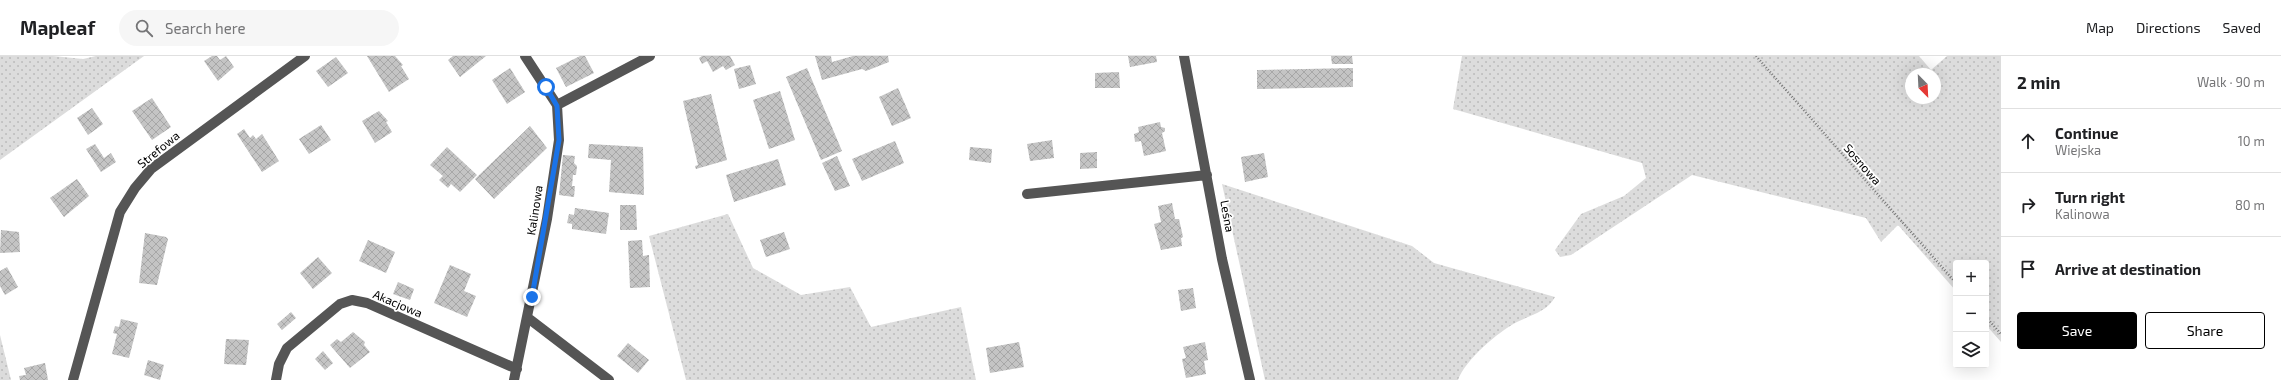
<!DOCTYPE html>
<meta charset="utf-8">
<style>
body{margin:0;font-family:"Exo 2",sans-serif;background:#f6f6f6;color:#202124}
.controls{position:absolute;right:12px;bottom:12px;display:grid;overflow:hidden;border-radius:4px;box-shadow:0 4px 16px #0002}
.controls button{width:36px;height:36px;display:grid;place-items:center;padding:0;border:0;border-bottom:1px solid #e0e0e0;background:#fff;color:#202124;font:20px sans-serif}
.compass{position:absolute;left:1905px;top:12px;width:36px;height:36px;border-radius:50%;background:#fff;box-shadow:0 4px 16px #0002;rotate:156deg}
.stop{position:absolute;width:12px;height:12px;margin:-9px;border:3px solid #1a73e8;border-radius:50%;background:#fff}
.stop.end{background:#1a73e8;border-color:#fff;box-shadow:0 1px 4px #0008}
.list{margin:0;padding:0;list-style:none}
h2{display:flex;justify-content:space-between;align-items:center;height:52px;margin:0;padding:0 16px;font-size:17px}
h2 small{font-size:13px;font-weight:400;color:#757577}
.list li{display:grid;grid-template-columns:26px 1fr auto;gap:12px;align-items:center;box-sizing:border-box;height:64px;padding:0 16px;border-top:1px solid #e0e0e0}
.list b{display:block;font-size:15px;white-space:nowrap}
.list p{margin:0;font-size:13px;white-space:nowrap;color:#757577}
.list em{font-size:13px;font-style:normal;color:#757577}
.actions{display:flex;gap:8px;padding:12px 16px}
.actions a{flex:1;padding:9px 0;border:1px solid #000;border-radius:4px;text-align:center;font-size:14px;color:#000}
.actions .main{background:#000;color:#fff}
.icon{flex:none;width:22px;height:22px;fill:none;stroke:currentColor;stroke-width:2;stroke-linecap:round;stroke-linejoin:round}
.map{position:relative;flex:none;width:2001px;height:324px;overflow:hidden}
header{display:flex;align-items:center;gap:24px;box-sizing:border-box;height:56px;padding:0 20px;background:#fff;border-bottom:1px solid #e0e0e0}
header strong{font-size:19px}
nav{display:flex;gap:22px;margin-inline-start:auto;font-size:14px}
.search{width:280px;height:36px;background:#f6f6f6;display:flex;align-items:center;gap:10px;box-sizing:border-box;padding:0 14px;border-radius:22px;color:#757577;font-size:15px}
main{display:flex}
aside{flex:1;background:#fff}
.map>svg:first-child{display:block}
.grass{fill:url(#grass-dots);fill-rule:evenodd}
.building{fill:url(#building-cross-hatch)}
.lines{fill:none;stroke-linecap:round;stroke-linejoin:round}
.path{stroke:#777;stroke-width:2.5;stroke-dasharray:1 2;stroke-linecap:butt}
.minor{stroke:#555;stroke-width:10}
.route{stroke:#1a73e8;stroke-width:5}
.labels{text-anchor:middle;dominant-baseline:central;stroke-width:3.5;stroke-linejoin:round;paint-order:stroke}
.street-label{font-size:12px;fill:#000;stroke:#fff}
</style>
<header>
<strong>Mapleaf</strong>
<div class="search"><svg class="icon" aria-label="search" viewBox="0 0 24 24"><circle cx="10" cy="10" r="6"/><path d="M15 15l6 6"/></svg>Search here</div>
<nav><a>Map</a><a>Directions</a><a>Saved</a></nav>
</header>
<main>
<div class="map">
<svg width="2001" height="324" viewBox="0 0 2001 324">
<defs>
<pattern id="grass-dots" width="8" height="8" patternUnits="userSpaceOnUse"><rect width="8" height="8" fill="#dcdcdc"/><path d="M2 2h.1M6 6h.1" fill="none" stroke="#bbb" stroke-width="1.8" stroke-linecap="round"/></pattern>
<pattern id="building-cross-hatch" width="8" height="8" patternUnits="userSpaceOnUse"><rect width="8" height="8" fill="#c4c4c4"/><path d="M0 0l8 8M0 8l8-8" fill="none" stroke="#a7a7a7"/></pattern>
</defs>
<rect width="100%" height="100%" fill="#fff"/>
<!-- grass -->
<path class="grass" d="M0,0H53L83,3L96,0H144L0,104Z
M1462,0H1919L1931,14L1947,0H2001V286L1986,269V207H1956V235L1898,169L1881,186L1866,162L1692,119L1571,199L1560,201L1555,194L1581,158L1624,140L1646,122L1642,107L1453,53ZM1911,18H1935V42H1911Z
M1222,128L1412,190L1434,207L1555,241C1548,255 1531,259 1517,266C1498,276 1465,304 1458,324H1265Z
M728,158L753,212L801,239L850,231L871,271L961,251L976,324H686L649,180Z
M0,279L11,324H0Z"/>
<!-- building -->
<path class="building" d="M212,0H217L220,4L226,0L234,11L218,25L204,5Z
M367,0H395L403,9L401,10L409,23L389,36Z
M453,0H486L460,21L448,4Z
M580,0H585L594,17L566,31L556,12Z
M702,0H730L735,9L726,14L723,10L713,16L707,5L702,8L699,2Z
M815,0H831L832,6L853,0H888L889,6L866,15L862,13L822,24Z
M1128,0H1156L1157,6L1130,11Z
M1331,0H1352L1353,8H1332Z
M336,1L348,17L328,31L316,15Z
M750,9L756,28L739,33L734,13Z
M510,12L525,36L507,48L492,24Z
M807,12L842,95L821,104L786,21Z
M1353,12V31L1257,33V14Z
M1119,16L1120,32H1095V17Z
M898,32L911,62L892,70L879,41Z
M780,35L795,84L769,93L753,44Z
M711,38L727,104L696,113L695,110L698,109L683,45Z
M152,42L171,71L152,84L132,55Z
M92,52L103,68L88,79L77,62Z
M379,55L388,65L386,66L392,76L375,87L362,65Z
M1160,66L1161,71L1165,72V75L1162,77L1166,95L1144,100L1141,85L1135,86L1134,78L1139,76L1138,71Z
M321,69L331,84L309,98L299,83Z
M530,70L547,92L494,143L475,123Z
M244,73L250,82L253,79L256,83L262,78L279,105L262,116L237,78Z
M1052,84L1054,102L1030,105L1027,88Z
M895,85L904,107L862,125L852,103Z
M95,88L104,102L111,97L116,106L101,116L86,93Z
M589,88L643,91L644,139L609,136L611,104L588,102Z
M447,91L477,119L460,136L451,128L448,132L439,124L443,120L430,109Z
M970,91L992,93L991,107L969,104Z
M1097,96V112L1080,113V97Z
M1264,97L1268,121L1245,126L1241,101Z
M563,99L575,100L574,107L577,110L576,119H573L572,130H575L574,141L559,139Z
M837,100L850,130L835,135L822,107Z
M778,103L786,129L734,146L726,119Z
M77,123L89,140L64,161L50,142Z
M1172,147L1175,163H1179L1183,181L1181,182L1182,190L1161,194L1154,168L1161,166L1158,150Z
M620,149H636L637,174H620Z
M575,152L609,157L606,178L572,173V168L567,167L569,158L574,159Z
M1,174L19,176L20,196L0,197Z
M784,176L790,193L766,201L760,184Z
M145,177L166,181L168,183L157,229L139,227Z
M368,184L395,196L386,217L359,205Z
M642,184L643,200L649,199L650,231L630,232L628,185Z
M318,201L332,217L313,233L300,217Z
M450,209L471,218L464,235L476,240L467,261L434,247Z
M7,211L18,231L5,239L0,230V215Z
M398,226L414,233L410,244L393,238Z
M1193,232L1196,252L1181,255L1178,234Z
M291,256L296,262L282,274L277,268Z
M121,263L138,267L129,302L112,298L117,278L113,277L115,270L119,271Z
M353,276L365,286L364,289L370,296L350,312L330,289L337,283L341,286Z
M226,283L249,284L246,309L224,308Z
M1019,286L1024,311L990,317L986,292Z
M1205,286L1208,304L1204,305L1206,318L1186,322L1182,303L1186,302L1183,291Z
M628,287L649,304L638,317L617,300Z
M323,295L333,307L325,314L315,303Z
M148,304L164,309L160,324L144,319Z
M45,307L48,324H20L19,320L26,319L24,312Z"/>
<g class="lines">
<!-- path -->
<path class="path" d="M1756,0L1956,227
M1986,261L2001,278"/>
<!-- minor -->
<path class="minor" d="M1184,0L1222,203L1250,324
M557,49L650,0
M1027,138L1207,119
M528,262L609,324
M73,324L120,156L135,132L151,113L305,0
M276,324L279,308L287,292L340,248L352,244L367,247L517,313
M514,324L547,163L559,84L557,49L525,0"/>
</g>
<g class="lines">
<!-- route -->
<path class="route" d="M532,241L559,84L557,50L546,31"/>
</g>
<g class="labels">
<!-- street labels -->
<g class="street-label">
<text transform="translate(158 93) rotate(-39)">Strefowa</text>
<text transform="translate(1863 108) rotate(49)">Sosnowa</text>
<text transform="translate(534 154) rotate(-81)">Kalinowa</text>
<text transform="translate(1228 160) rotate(80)">Leśna</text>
<text transform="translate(398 247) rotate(23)">Akacjowa</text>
</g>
</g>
</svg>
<div class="controls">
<button>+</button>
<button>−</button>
<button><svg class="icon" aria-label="layers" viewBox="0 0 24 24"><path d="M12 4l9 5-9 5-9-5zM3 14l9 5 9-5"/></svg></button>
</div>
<svg class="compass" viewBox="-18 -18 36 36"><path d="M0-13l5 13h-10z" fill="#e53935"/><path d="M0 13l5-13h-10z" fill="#757577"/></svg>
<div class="stop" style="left:546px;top:31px"></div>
<div class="stop end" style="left:532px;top:241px"></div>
</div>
<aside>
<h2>2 min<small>Walk · 90 m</small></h2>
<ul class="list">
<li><svg class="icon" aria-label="ahead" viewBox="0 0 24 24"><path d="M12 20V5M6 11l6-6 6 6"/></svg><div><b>Continue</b><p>Wiejska</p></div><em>10 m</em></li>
<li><svg class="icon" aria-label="right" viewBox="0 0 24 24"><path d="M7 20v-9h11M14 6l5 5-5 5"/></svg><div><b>Turn right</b><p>Kalinowa</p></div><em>80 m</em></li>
<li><svg class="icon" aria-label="arrive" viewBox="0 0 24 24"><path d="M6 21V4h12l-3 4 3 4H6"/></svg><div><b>Arrive at destination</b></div></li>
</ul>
<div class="actions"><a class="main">Save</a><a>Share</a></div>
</aside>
</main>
